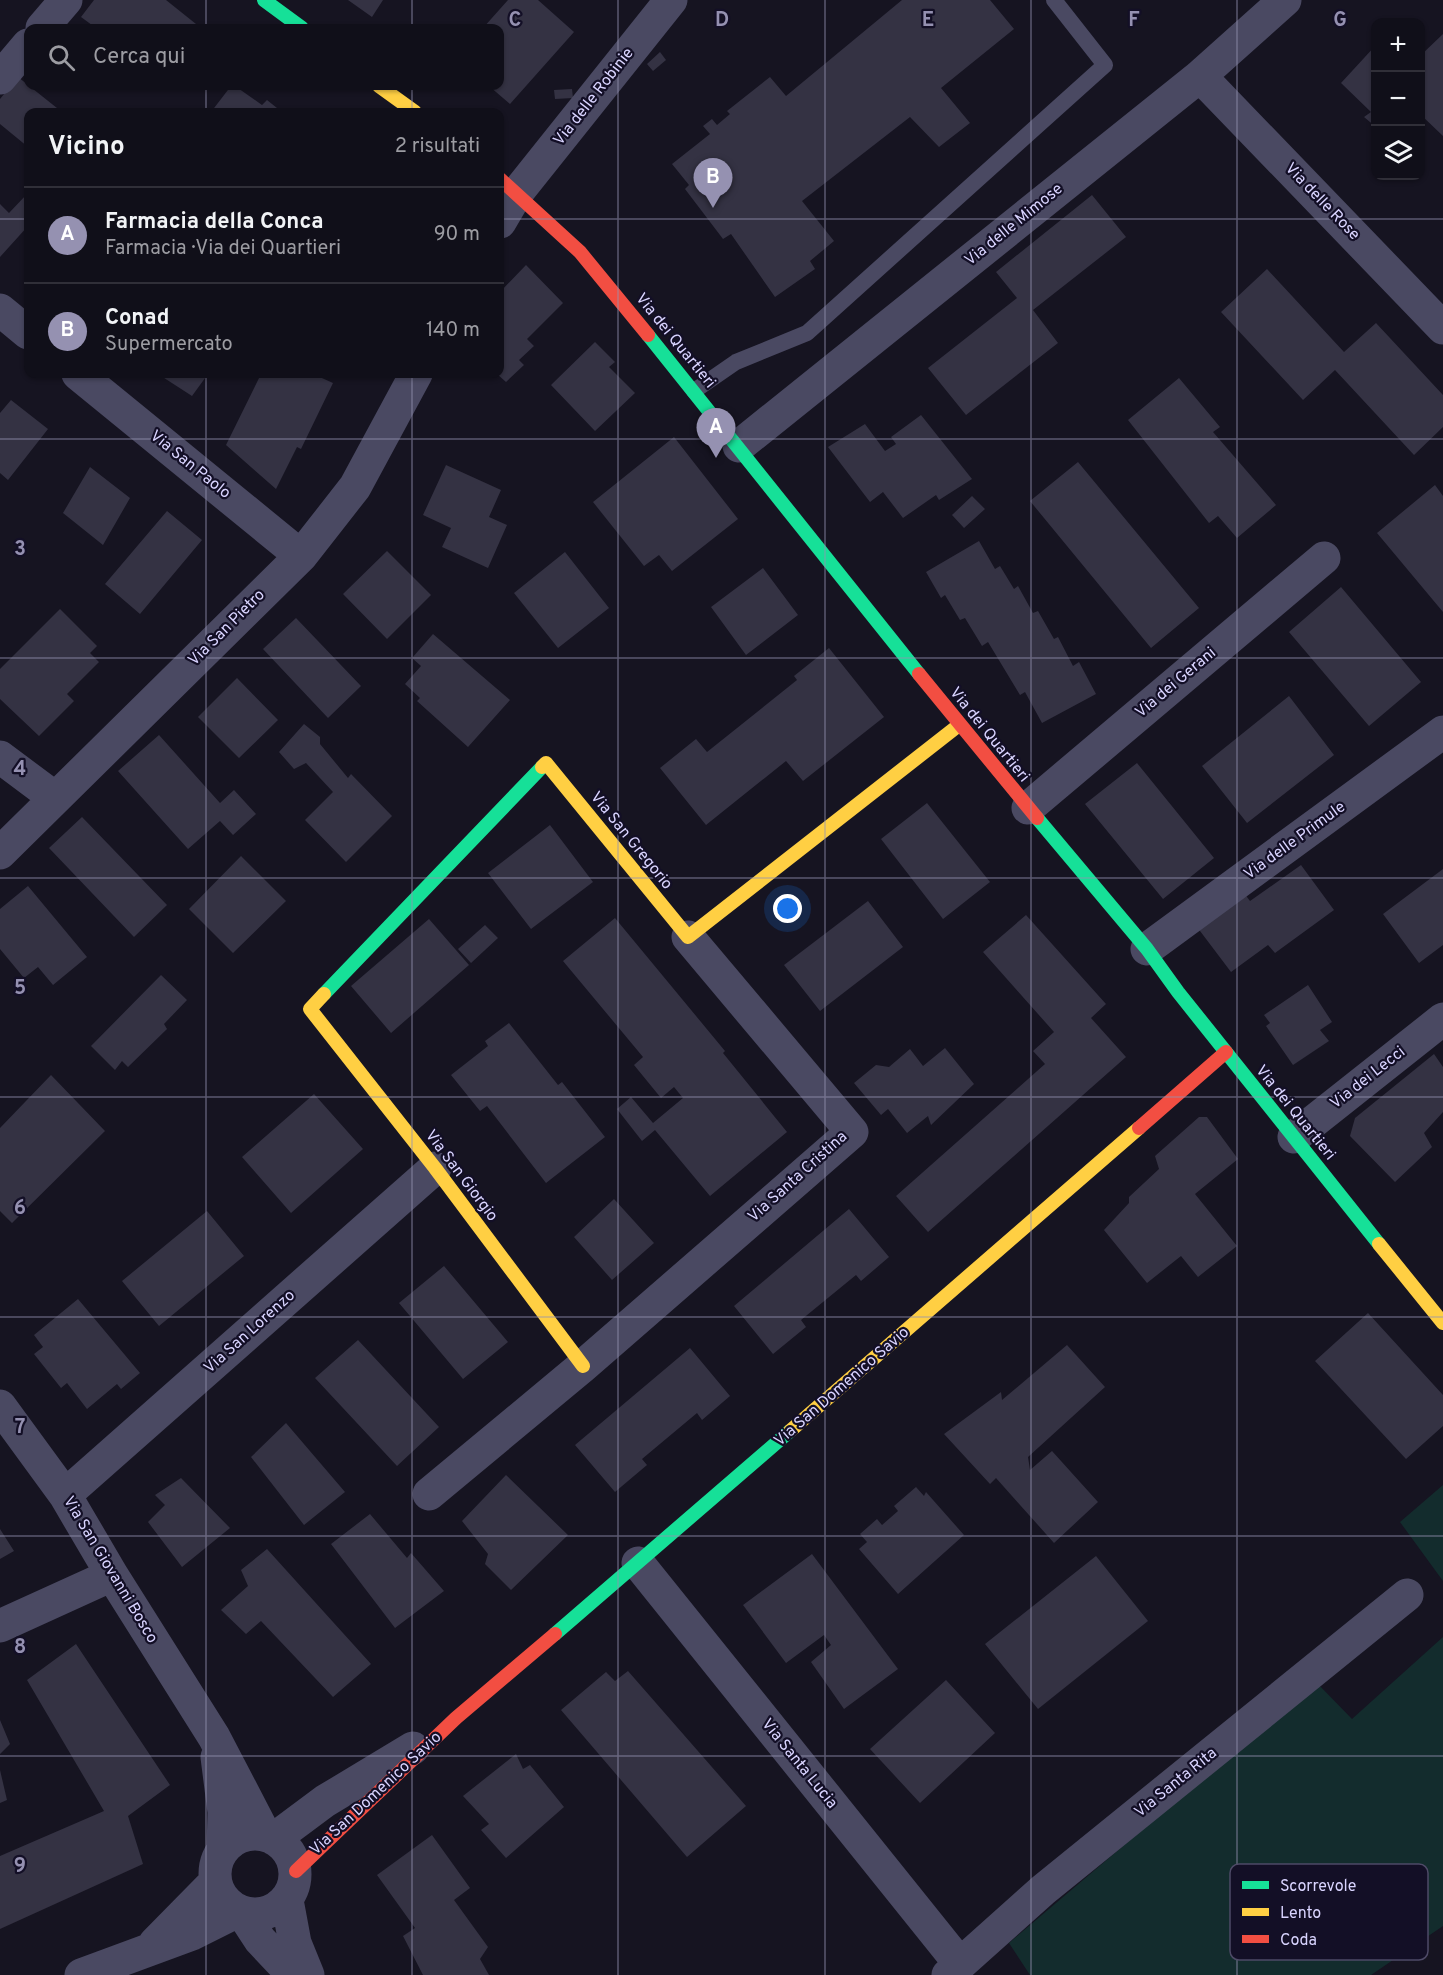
<!DOCTYPE html>
<html lang="it">
<meta charset="utf-8">
<style>
body{margin:0;font-family:Overpass,sans-serif;background:#1e1d26;color:#f1f3f6}
.controls{position:absolute;right:18px;top:18px;display:grid;overflow:hidden;border-radius:12px;box-shadow:0 2px 4px #0004}
.controls button{width:54px;height:54px;display:grid;place-items:center;padding:0;border:0;border-bottom:2px solid #302f38;background:#100f19;color:#f1f3f6;font:30px sans-serif}
.you{position:absolute;left:788px;top:909px;width:21px;height:21px;margin:-15px;border:4px solid #fff;border-radius:50%;background:#1a73e8;box-shadow:0 0 0 9px #1a73e833}
.badge{display:grid;place-items:center;width:39px;height:39px;border-radius:50%;background:#9591b1;color:#fff;font-size:20px;font-weight:700}
.pin{position:absolute;translate:-50% -50px;filter:drop-shadow(0 2px 3px #0008)}
.pin::after{content:'';position:absolute;top:32px;width:21px;height:18px;background:inherit;clip-path:polygon(0 0,100% 0,50% 100%)}
.list{margin:0;padding:0;list-style:none}
h2{display:flex;justify-content:space-between;align-items:center;height:78px;margin:0;padding:0 24px;font-size:26px}
h2 small{font-size:20px;font-weight:400;color:#9c9ca2}
.list li{display:grid;grid-template-columns:39px 1fr auto;gap:18px;align-items:center;box-sizing:border-box;height:96px;padding:0 24px;border-top:2px solid #302f38}
.list b{display:block;font-size:22px;white-space:nowrap}
.list p{margin:0;font-size:20px;white-space:nowrap;color:#9c9ca2}
.list em{font-size:20px;font-style:normal;color:#9c9ca2}
.icon{flex:none;width:33px;height:33px;fill:none;stroke:currentColor;stroke-width:2;stroke-linecap:round;stroke-linejoin:round}
.map{position:relative;flex:none;width:1443px;height:1975px;overflow:hidden}
.search{position:absolute;background:#100f19;box-shadow:0 2px 4px #0004;left:24px;top:24px;width:480px;height:66px;display:flex;align-items:center;gap:15px;box-sizing:border-box;padding:0 21px;border-radius:12px;color:#9c9ca2;font-size:22px}
.panel{position:absolute;background:#100f19;box-shadow:0 2px 4px #0004;left:24px;top:108px;width:480px;height:270px;border-radius:12px}
.map>svg:first-child{display:block}
.park{fill:#132c2d}
.building{fill:#343243}
.lines{fill:none;stroke-linecap:round;stroke-linejoin:round}
.lane{stroke:#4a4962;stroke-width:16}
.street{stroke:#4a4962;stroke-width:33}
.fast{stroke:#16e098;stroke-width:14}
.slow{stroke:#ffcf43;stroke-width:14}
.jam{stroke:#f24e42;stroke-width:14}
.grid{fill:none;stroke:#9591b1;stroke-width:1.5;stroke-opacity:0.55}
.labels{text-anchor:middle;dominant-baseline:central;stroke-width:4.5;stroke-linejoin:round;paint-order:stroke}
.street-label{font-size:16px;fill:#d9d4ff;stroke:#130f26}
.key{fill:#130f26;stroke:#4e4a67;stroke-width:1.5}
.key-label{font-size:16px;fill:#d9d4ff}
.grid-label{font-size:20px;text-anchor:middle;font-weight:bold;fill:#9591b1;stroke:#130f26;stroke-width:4.5;stroke-linejoin:round;paint-order:stroke}
</style>
<div class="map">
<svg width="1443" height="1975" viewBox="0 0 1443 1975">
<rect width="100%" height="100%" fill="#161421"/>
<!-- park -->
<path class="park" d="M1443,1485V1581L1400,1522Z
M1443,1637V1926L1371,1975H1030L1009,1943L1316,1682L1352,1719Z"/>
<!-- building -->
<path class="building" d="M94,0H166L201,28H96L81,17Z
M348,0H383L372,17Z
M508,0H538L574,32L510,104L489,86H500V28H483Z
M902,0H990L1014,29L941,88L970,123L939,147L910,117L802,201L834,241L810,261L815,269L775,297L731,234L723,239L685,189L689,185L672,164L710,134L703,126L712,119L717,125L730,114L727,111L770,77L786,96Z
M1443,34V136L1420,114V56Z
M1376,45V127L1364,117L1371,112L1341,83Z
M660,52L666,60L653,71L647,64Z
M18,77L62,112H28V147L0,124V99Z
M231,86H235L262,105L267,100L282,112H211Z
M572,89L573,98L555,99L554,90Z
M27,194L28,226L0,257V204L9,213Z
M1092,195L1126,237L1033,310L1058,343L966,415L928,368L1017,298L996,272Z
M526,265L563,303L527,339L534,346L519,360L524,365L506,382L497,374H500V292Z
M1267,269L1344,352L1376,323L1443,395V427L1414,455L1335,370L1303,400L1221,312Z
M595,342L615,362L609,367L635,393L595,431L551,385Z
M158,374H208L192,396Z
M261,374H313L333,383L301,449L297,447L276,489L226,445Z
M1179,378L1220,427L1213,432L1276,505L1237,538L1218,516L1209,523L1128,420Z
M11,400L48,429L8,480L0,473V413Z
M921,415L972,479L939,500L936,495L903,518L883,492L870,502L828,447L865,424L885,451L896,444L891,437Z
M674,437L738,519L672,571L659,555L644,566L593,502Z
M1078,462L1199,608L1151,648L1030,501Z
M446,465L501,490L489,517L507,525L488,568L442,547L451,528L423,515Z
M90,467L130,498L103,545L63,513Z
M1435,485L1443,496V612L1377,533Z
M972,496L985,509L964,528L952,515Z
M167,511L202,540L140,614L105,584Z
M979,541L995,569L1000,566L1014,589L1018,586L1033,613L1038,611L1054,639L1058,637L1073,666L1079,662L1096,694L1042,723L1025,692L1020,695L988,642L982,646L965,618L960,620L945,595L941,598L926,572Z
M387,551L431,595L387,639L343,594Z
M565,552L609,608L558,648L514,593Z
M763,568L798,615L746,655L711,607Z
M1341,587L1421,682L1369,726L1289,632Z
M60,609L97,646L90,653L99,662L67,694L74,701L39,736L0,699V669Z
M296,618L361,686L328,718L263,649Z
M433,634L510,700L468,747L417,701L420,698L405,684L421,666L412,658Z
M829,648L884,717L803,781L786,761L706,825L660,768L696,739L707,752L797,680L794,676Z
M237,678L278,720L239,758L198,717Z
M1289,696L1334,755L1247,823L1202,766Z
M304,724L320,737V744L348,778L351,774L392,816L346,862L305,820L333,792L306,763L294,769L279,752Z
M159,735L220,803L234,790L256,814L233,835L220,821L188,849L118,771Z
M1137,763L1214,858L1163,899L1085,804Z
M927,803L990,882L943,919L881,839Z
M82,817L167,905L134,937L49,848Z
M550,825L593,882L531,929L488,873Z
M241,856L286,901L233,953L189,909Z
M1301,865L1334,910L1275,953L1268,945L1231,972L1197,927L1238,885L1250,901Z
M1443,869V945L1419,963L1383,914Z
M28,886L87,957L53,985L38,967L24,978L0,949V909Z
M868,901L903,947L820,1011L784,965Z
M1026,915L1106,1004L1091,1018L1126,1057L928,1232L896,1196L1045,1064L1033,1051L1054,1032L983,952Z
M615,918L725,1051L723,1053L787,1132L710,1196L655,1130L642,1141L617,1109L631,1097L653,1123L683,1098L674,1087L661,1098L634,1065L643,1057L563,961Z
M429,919L469,965L391,1033L351,986Z
M485,925L498,938L471,963L458,949Z
M161,975L187,1000L164,1024L167,1029L128,1067L122,1061L115,1070L91,1046Z
M1308,985L1332,1022L1320,1030L1329,1041L1293,1065L1266,1026L1270,1023L1264,1015Z
M509,1023L558,1085L562,1082L605,1137L546,1183L487,1106L480,1111L451,1075L488,1046L485,1041Z
M945,1048L974,1084L931,1125L928,1116L907,1133L888,1109L881,1115L854,1083L876,1065L889,1067L910,1049L923,1066Z
M1434,1054L1443,1067V1112L1424,1133L1432,1147L1395,1182L1350,1136L1355,1118Z
M51,1075L105,1131L12,1223L0,1211V1128Z
M314,1094L363,1149L291,1213L242,1157Z
M1199,1117H1207L1238,1159L1195,1194L1237,1246L1198,1277L1181,1256L1147,1283L1104,1230L1129,1203V1197L1159,1169L1155,1156Z
M614,1199L654,1243L612,1280L574,1237Z
M849,1209L889,1257L861,1281L856,1275L801,1320L806,1327L773,1354L734,1306Z
M207,1211L244,1256L159,1326L122,1281Z
M444,1266L508,1342L463,1379L399,1303Z
M78,1299L140,1373L121,1389L117,1384L87,1409L67,1383L61,1388L34,1354L43,1347L34,1335Z
M1368,1313L1443,1395V1426L1406,1459L1315,1361Z
M358,1340L439,1427L397,1466L315,1378Z
M1067,1345L1105,1387L1028,1457L1030,1470L1052,1451L1098,1502L1054,1543L996,1478L990,1484L944,1434L1001,1392L1002,1400Z
M690,1348L730,1396L702,1420L697,1413L642,1459L647,1465L615,1492L575,1445Z
M286,1423L345,1492L304,1525L251,1457Z
M506,1475L568,1535L511,1590L485,1564L488,1554L462,1521Z
M181,1478L230,1528L182,1567L148,1522L165,1505L155,1495Z
M916,1487L924,1496L926,1492L964,1535L898,1594L859,1549L867,1542L860,1534L877,1519L882,1525L898,1511L894,1506Z
M370,1514L407,1558L411,1553L444,1591L395,1628L331,1544Z
M0,1529L14,1551L0,1559Z
M267,1549L371,1664L333,1697L261,1621L246,1634L221,1610L248,1586L241,1570Z
M812,1554L898,1669L844,1709L811,1662L831,1645L824,1635L786,1663L743,1605Z
M1096,1556L1148,1621L1038,1709L985,1644Z
M76,1644L170,1785L128,1816L143,1864L0,1929V1856L104,1811L27,1680Z
M628,1671L746,1806L687,1857L561,1710L606,1672L615,1681Z
M946,1680L995,1733L920,1803L870,1749Z
M0,1720L10,1744L0,1754Z
M516,1754L523,1769L530,1765L564,1807L506,1858L481,1830L489,1824L463,1796Z
M0,1770L7,1800L0,1803Z
M432,1835L470,1888L454,1900L488,1947L480,1959L489,1975H423L403,1936L415,1928L377,1875Z"/>
<g class="lines">
<!-- lane -->
<path class="lane" d="M694,391L736,362L807,333L1105,65L1054,0"/>
<!-- street -->
<path class="street" d="M42,28L66,0
M1200,76L1443,328
M0,78L28,45
M500,222L517,193L671,0
M0,310L28,333
M78,374L301,556
M739,446L1200,76L1285,0
M0,757L55,798
M1028,808L1324,558
M0,853L301,556L355,487L416,374
M1147,949L1443,732
M1294,1137L1443,1019
M0,1406L65,1495L112,1575L214,1737L265,1835
M429,1494L583,1366L852,1132L688,937
M65,1495L435,1168
M638,1563L960,1964
M0,1626L112,1575
M217,1757L224,1812L223,1850
M215 1874a40 40 0 1 1 80 0a40 40 0 1 1-80 0Z
M274,1839L325,1801L413,1748
M287,1900L295,1943L308,1975
M243,1914L260,1940L293,1975
M155,1943L215,1882
M81,1975L192,1934L238,1911
M948,1975L1043,1890L1407,1595"/>
<!-- fast -->
<path class="fast" d="M264,0L302,28
M648,335L919,674
M1037,818L1147,949L1178,992L1379,1244
M324,994L542,767
M555,1634L790,1431"/>
<!-- slow -->
<path class="slow" d="M379,86L415,112
M542,767L546,763L688,937L959,725
M324,994L310,1009L435,1168L583,1366
M1379,1244L1443,1323
M790,1431L1139,1128"/>
<!-- jam -->
<path class="jam" d="M500,179L580,252L648,335
M919,674L1037,818
M1139,1128L1226,1052
M296,1871L456,1718L555,1634"/>
</g>
<!-- grid -->
<path class="grid" d="M206,0V28M412,0V28M618,0V1975M825,0V1975M1031,0V1975M1237,0V1975M206,86V112M412,86V112M0,219H28M500,219H1443M206,374V1975M412,374V1975M0,439H1443M0,658H1443M0,878H1443M0,1097H1443M0,1317H1443M0,1536H1443M0,1756H1443"/>
<g class="labels">
<!-- street labels -->
<g class="street-label">
<text transform="translate(594 97) rotate(-52)">Via delle Robinie</text>
<text transform="translate(1322 202) rotate(46)">Via delle Rose</text>
<text transform="translate(1014 225) rotate(-39)">Via delle Mimose</text>
<text transform="translate(675 341) rotate(51)">Via dei Quartieri</text>
<text transform="translate(190 465) rotate(39)">Via San Paolo</text>
<text transform="translate(227 628) rotate(-45)">Via San Pietro</text>
<text transform="translate(1176 683) rotate(-40)">Via dei Gerani</text>
<text transform="translate(989 735) rotate(51)">Via dei Quartieri</text>
<text transform="translate(631 841) rotate(51)">Via San Gregorio</text>
<text transform="translate(1295 841) rotate(-36)">Via delle Primule</text>
<text transform="translate(1368 1078) rotate(-38)">Via dei Lecci</text>
<text transform="translate(1295 1113) rotate(51)">Via dei Quartieri</text>
<text transform="translate(461 1176) rotate(53)">Via San Giorgio</text>
<text transform="translate(798 1177) rotate(-42)">Via Santa Cristina</text>
<text transform="translate(250 1332) rotate(-42)">Via San Lorenzo</text>
<text transform="translate(842 1387) rotate(-41)">Via San Domenico Savio</text>
<text transform="translate(110 1570) rotate(59)">Via San Giovanni Bosco</text>
<text transform="translate(799 1764) rotate(51)">Via Santa Lucia</text>
<text transform="translate(1176 1783) rotate(-39)">Via Santa Rita</text>
<text transform="translate(376 1794) rotate(-43)">Via San Domenico Savio</text>
</g>
</g>
<!-- legend -->
<rect x="1230" y="1864" width="198" height="96" rx="9" class="key"/>
<rect x="1242" y="1881" width="27" height="8" fill="#16e098"/>
<rect x="1242" y="1908" width="27" height="8" fill="#ffcf43"/>
<rect x="1242" y="1935" width="27" height="8" fill="#f24e42"/>
<g class="key-label">
<text x="1280" y="1891">Scorrevole</text>
<text x="1280" y="1918">Lento</text>
<text x="1280" y="1945">Coda</text>
</g>
<g class="grid-label">
<text x="515" y="26">C</text>
<text x="722" y="26">D</text>
<text x="928" y="26">E</text>
<text x="1134" y="26">F</text>
<text x="1340" y="26">G</text>
<text x="20" y="555">3</text>
<text x="20" y="775">4</text>
<text x="20" y="994">5</text>
<text x="20" y="1214">6</text>
<text x="20" y="1433">7</text>
<text x="20" y="1653">8</text>
<text x="20" y="1872">9</text>
</g>
</svg>
<div class="controls">
<button>+</button>
<button>−</button>
<button><svg class="icon" aria-label="layers" viewBox="0 0 24 24"><path d="M12 4l9 5-9 5-9-5zM3 14l9 5 9-5"/></svg></button>
</div>
<div class="you"></div>
<div class="pin badge" style="left:716px;top:458px">A</div>
<div class="pin badge" style="left:713px;top:208px">B</div>
<div class="search"><svg class="icon" aria-label="search" viewBox="0 0 24 24"><circle cx="10" cy="10" r="6"/><path d="M15 15l6 6"/></svg>Cerca qui</div>
<section class="panel">
<h2>Vicino<small>2 risultati</small></h2>
<ul class="list">
<li><span class="badge">A</span><div><b>Farmacia della Conca</b><p>Farmacia · Via dei Quartieri</p></div><em>90 m</em></li>
<li><span class="badge">B</span><div><b>Conad</b><p>Supermercato</p></div><em>140 m</em></li>
</ul>
</section>
</div>
